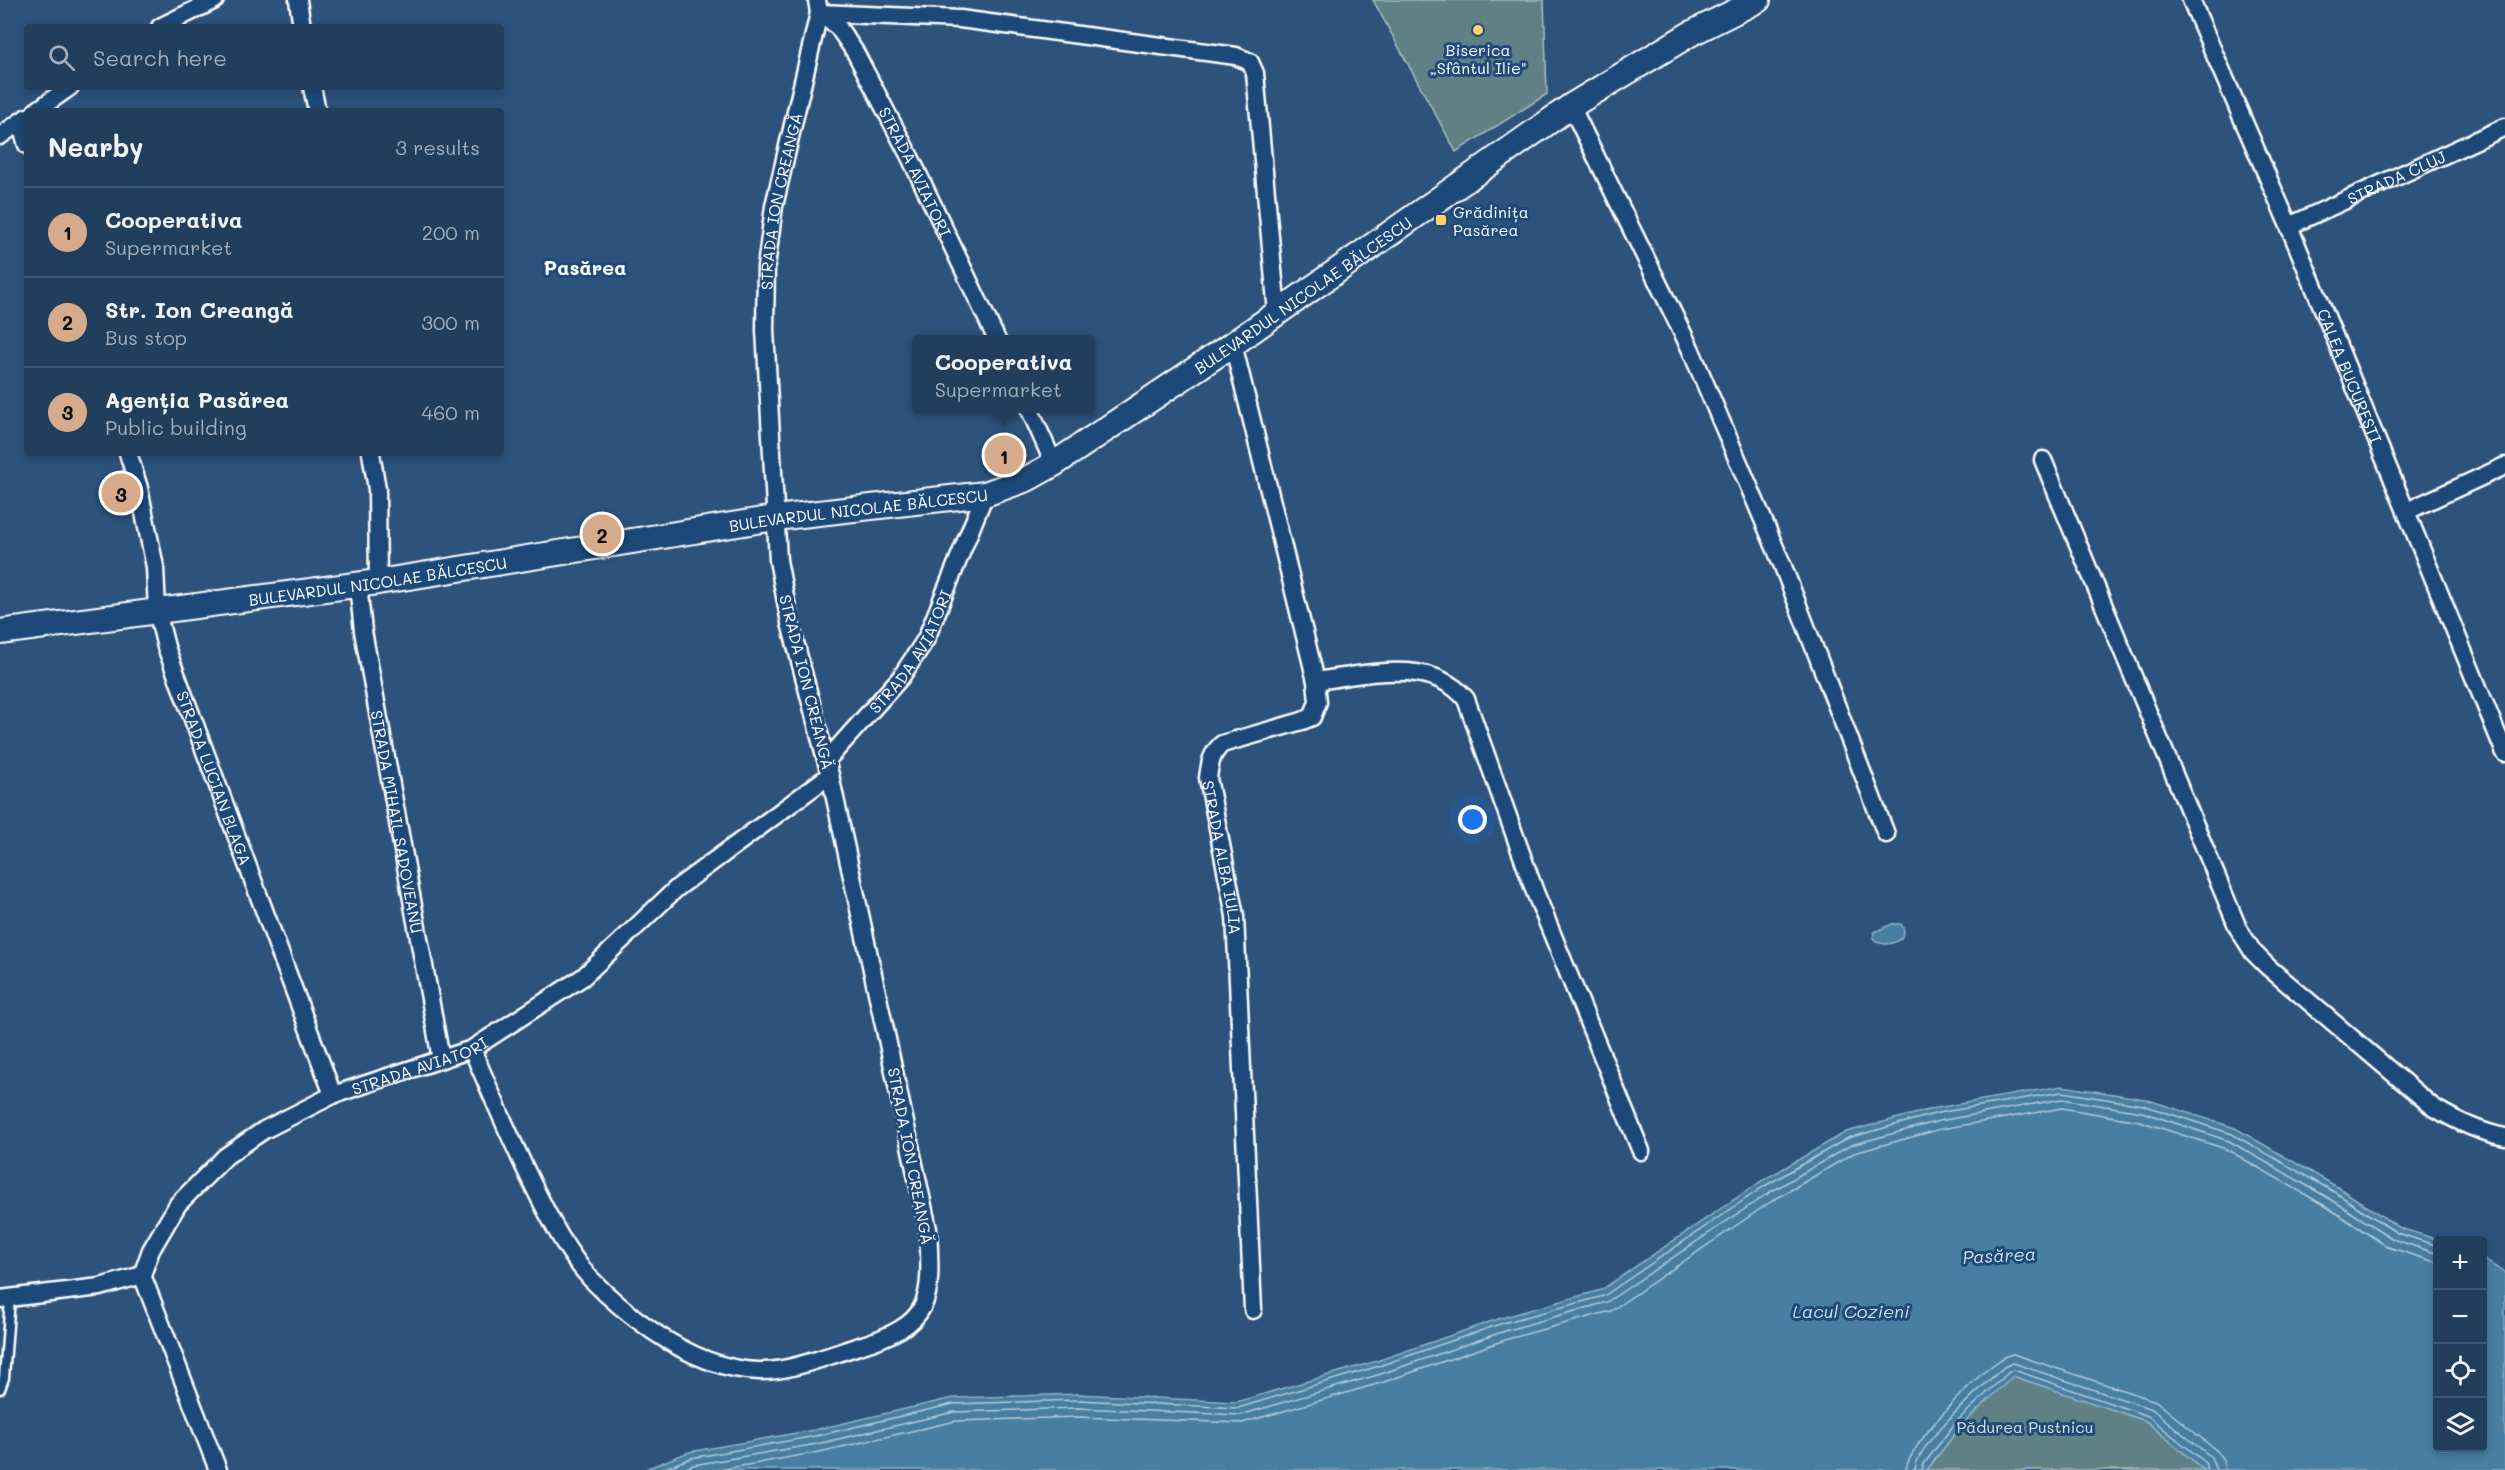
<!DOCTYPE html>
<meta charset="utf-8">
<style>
body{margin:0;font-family:Mali,sans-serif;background:#2e4966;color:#f1f3f6}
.controls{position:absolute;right:18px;bottom:18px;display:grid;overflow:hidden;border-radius:6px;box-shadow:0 3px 9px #0003}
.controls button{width:54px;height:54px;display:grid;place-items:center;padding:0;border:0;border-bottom:2px solid #3f5772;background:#223e5d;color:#f1f3f6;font:30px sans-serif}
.you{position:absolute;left:1473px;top:820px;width:21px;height:21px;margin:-15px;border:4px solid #fff;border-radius:50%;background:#1a73e8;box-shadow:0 0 0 9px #1a73e833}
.badge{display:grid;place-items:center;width:39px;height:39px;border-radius:50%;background:#d6ab8b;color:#111;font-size:20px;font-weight:700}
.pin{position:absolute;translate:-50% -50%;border:3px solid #fff;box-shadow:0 2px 6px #0006}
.popup{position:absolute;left:912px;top:335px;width:183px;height:78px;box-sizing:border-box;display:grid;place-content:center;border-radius:6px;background:#223e5d;filter:drop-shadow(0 2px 4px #0005);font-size:20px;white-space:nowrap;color:#a2aebc}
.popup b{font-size:22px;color:#f1f3f6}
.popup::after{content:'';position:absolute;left:50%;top:100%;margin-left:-12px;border:12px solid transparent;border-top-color:#223e5d}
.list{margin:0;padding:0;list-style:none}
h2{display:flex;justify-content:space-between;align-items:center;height:78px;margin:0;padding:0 24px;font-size:26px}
h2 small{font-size:20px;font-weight:400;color:#a2aebc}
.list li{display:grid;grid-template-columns:39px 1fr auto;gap:18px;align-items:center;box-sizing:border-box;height:90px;padding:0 24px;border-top:2px solid #3f5772}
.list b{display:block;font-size:22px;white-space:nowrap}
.list p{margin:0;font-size:20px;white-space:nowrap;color:#a2aebc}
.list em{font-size:20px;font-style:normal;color:#a2aebc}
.icon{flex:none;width:33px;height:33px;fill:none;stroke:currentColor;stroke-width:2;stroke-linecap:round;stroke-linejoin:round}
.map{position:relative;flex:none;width:2505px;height:1470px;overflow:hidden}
.search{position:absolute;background:#223e5d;box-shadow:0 3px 9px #0003;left:24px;top:24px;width:480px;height:66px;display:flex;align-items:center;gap:15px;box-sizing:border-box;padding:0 21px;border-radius:6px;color:#a2aebc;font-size:22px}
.panel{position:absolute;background:#223e5d;box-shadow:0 3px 9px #0003;left:24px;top:108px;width:480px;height:348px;border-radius:6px}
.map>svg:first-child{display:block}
.green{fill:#5e8186;stroke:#aec0c2;stroke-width:1.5}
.water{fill:#467ea2;stroke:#90b2c7;stroke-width:1.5}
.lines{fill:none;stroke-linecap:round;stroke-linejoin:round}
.shore{stroke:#b5cbda;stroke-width:1.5}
.lane-casing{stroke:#fff;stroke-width:13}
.street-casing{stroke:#fff;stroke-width:21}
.secondary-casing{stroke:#fff;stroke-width:28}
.lane{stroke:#1f4a7a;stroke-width:8}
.street{stroke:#1f4a7a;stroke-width:16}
.secondary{stroke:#1f4a7a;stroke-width:24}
.poi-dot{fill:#ffd166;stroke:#1f4a7a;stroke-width:2}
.labels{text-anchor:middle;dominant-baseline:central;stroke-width:6;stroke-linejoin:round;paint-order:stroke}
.poi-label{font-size:16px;fill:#fff;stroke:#1f4a7a}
.street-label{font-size:16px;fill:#fff;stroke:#1f4a7a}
.park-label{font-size:16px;fill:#d7e0e1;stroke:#1f4a7a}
.water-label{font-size:18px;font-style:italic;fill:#d1dfe8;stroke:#1f4a7a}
.quarter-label{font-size:20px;font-weight:bold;fill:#fff;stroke:#1f4a7a}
</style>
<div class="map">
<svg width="2505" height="1470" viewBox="0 0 2505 1470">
<rect width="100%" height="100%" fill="#2d527c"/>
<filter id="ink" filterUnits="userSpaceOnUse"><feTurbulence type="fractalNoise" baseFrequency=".0167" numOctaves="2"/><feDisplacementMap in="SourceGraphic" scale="12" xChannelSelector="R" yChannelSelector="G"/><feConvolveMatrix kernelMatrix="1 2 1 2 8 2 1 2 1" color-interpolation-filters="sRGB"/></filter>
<g filter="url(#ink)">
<!-- green -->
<path class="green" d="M1373,0H1544L1547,94L1456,152Z
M2013,1376L2146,1421L2204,1470H1927L1960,1427Z"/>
<!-- water -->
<path class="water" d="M1892,924H1901C1913,939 1884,952 1873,938L1874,932Z
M2062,1086L2145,1099L2235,1128L2339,1188L2400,1228L2439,1240L2438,1448H2482L2483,1259L2505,1273V1470H2204L2146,1421L2013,1376L1960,1427L1927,1470H643L689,1452L814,1430L953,1398L1078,1394L1236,1402L1377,1361L1501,1318L1601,1290L1760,1182L1846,1132L1936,1108Z"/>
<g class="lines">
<!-- shore -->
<path class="shore" d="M660,1470L691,1458L816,1436L953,1404L1078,1400L1238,1408L1379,1366L1503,1323L1604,1296L1763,1187L1848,1138L1938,1113L2062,1092L2143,1105L2232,1134L2336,1193L2397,1233L2438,1246
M681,1470L693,1465L817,1444L954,1412L1078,1408L1240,1415L1381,1374L1505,1331L1607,1302L1767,1194L1851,1145L1939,1121L2062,1099L2142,1112L2229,1141L2332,1200L2393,1239L2438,1254
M719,1470L819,1452L956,1421L1078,1417L1242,1423L1384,1382L1508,1339L1611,1311L1772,1201L1854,1153L1941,1129L2062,1108L2139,1121L2226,1149L2327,1207L2388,1247L2438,1263
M1906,1470C1907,1446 1990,1357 2013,1354L2156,1401L2217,1451L2223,1460L2225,1470
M1915,1470C1916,1444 1984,1385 2004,1367L2013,1363L2152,1409L2211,1457L2216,1470
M1922,1470L1924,1464L1956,1422L2009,1372L2014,1370L2148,1416L2206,1463L2208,1470"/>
<!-- lane casing -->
<g class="lane-casing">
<path id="lane" d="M0,1389L4,1378L10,1299"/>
</g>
<!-- street casing -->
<g class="street-casing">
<g id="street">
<path d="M298,0L302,27"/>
<path id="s1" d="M2191,0L2289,226L2505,753"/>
<path d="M819,13L960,19L1236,56L1250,62L1255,73L1277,313"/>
<path id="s2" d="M819,13L838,27L855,52L910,157L997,340"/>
<path d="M160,27L215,0"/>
<path d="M312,87L317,111"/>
<path d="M1571,106L1690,348L1782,564L1886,834"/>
<path d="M36,111L70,87"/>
<path d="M20,122L27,145"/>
<path d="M0,136L27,117"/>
<path id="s3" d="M2289,226L2505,127"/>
<path id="s4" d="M1233,344L1316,681L1318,702L1312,717L1302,721L1222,744C1211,754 1210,763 1208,778L1235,916L1253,1310"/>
<path d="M1029,408L1054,464"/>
<path id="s5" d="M128,453L139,488L155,567L157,611L166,647L333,1095"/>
<path d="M371,453L377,489L378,582"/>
<path d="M2043,460L2238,928L2253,952L2268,967L2433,1107C2456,1121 2479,1132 2505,1137"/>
<path d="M2407,511L2505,466"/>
<path id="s6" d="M358,585L363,631L441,1059"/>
<path d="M1316,681C1364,675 1430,656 1466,699L1535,892L1641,1151"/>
<path id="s7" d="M827,760L901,677L926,639L985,494"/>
<path id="s8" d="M472,1049C492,1096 512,1142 534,1187C550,1219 567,1253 591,1279C610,1299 631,1316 654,1332C685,1353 721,1370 759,1371C789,1372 828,1356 856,1347C933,1324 932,1302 928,1229L830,775L790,623L778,560L765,330L766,267L774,206L819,13L817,0"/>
<path d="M142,1275L218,1470"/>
<path id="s9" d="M0,1299L100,1287L142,1275L151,1250L178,1204L226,1156L264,1130L333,1095L472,1049L583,977L677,888L830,775"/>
</g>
</g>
<!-- secondary casing -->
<g class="secondary-casing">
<g id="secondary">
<path id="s10" d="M0,632L378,582L775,518L985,494L1027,479L1054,464L1233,344L1571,106L1690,34L1758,0"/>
</g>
</g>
<!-- lane -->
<use href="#lane" class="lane"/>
<!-- street -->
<use href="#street" class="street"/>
<!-- secondary -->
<use href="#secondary" class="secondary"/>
</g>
</g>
<!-- markers -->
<g class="poi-dot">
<circle cx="1478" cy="30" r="6"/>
<rect x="1435" y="214" width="12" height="12" rx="3"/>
</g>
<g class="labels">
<!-- poi labels -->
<g class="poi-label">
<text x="1478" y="49">Biserica<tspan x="1478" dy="18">„Sfântul Ilie"</tspan></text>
<text x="1453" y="211" text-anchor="start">Grădinița<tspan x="1453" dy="18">Pasărea</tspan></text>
</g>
<!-- street labels -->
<g class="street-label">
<text stroke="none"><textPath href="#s2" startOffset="188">STRADA AVIATORI</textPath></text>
<text stroke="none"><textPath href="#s3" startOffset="118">STRADA CLUJ</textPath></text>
<text stroke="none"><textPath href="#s8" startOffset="1761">STRADA ION CREANGĂ</textPath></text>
<text stroke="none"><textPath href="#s10" startOffset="1371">BULEVARDUL NICOLAE BĂLCESCU</textPath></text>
<text stroke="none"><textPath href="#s1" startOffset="408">CALEA BUCUREȘTI</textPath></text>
<text stroke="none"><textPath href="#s10" startOffset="867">BULEVARDUL NICOLAE BĂLCESCU</textPath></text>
<text stroke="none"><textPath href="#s10" startOffset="381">BULEVARDUL NICOLAE BĂLCESCU</textPath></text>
<text stroke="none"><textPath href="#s7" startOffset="138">STRADA AVIATORI</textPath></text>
<text transform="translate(807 682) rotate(76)">STRADA ION CREANGĂ</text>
<text stroke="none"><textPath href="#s5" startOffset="338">STRADA LUCIAN BLAGA</textPath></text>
<text stroke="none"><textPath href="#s6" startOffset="240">STRADA MIHAIL SADOVEANU</textPath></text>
<text stroke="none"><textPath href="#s4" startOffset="597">STRADA ALBA IULIA</textPath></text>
<text stroke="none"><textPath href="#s9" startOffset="507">STRADA AVIATORI</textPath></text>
<text transform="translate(911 1156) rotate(79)">STRADA ION CREANGĂ</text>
</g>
<!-- park labels -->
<g class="park-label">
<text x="2025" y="1426">Pădurea Pustnicu</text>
</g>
<!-- water labels -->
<g class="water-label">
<text transform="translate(1999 1255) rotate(-3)">Pasărea</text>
<text x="1851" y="1311">Lacul Cozieni</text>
</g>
<!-- quarter labels -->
<g class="quarter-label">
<text x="585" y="267">Pasărea</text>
</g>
</g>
</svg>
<div class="controls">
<button>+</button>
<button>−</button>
<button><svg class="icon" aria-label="locate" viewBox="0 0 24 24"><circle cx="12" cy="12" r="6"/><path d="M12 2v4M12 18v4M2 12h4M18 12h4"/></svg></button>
<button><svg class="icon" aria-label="layers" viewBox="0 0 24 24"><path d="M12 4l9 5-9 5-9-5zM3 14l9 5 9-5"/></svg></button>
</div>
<div class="you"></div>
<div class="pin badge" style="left:1004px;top:455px">1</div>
<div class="popup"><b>Cooperativa</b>Supermarket</div>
<div class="pin badge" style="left:602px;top:534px">2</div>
<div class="pin badge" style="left:121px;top:493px">3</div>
<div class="search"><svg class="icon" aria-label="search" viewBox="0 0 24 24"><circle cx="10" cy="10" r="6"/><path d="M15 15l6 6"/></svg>Search here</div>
<section class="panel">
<h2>Nearby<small>3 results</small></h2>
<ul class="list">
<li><span class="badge">1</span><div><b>Cooperativa</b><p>Supermarket</p></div><em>200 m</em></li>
<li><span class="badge">2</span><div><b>Str. Ion Creangă</b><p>Bus stop</p></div><em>300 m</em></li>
<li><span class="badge">3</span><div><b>Agenția Pasărea</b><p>Public building</p></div><em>460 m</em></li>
</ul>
</section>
</div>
